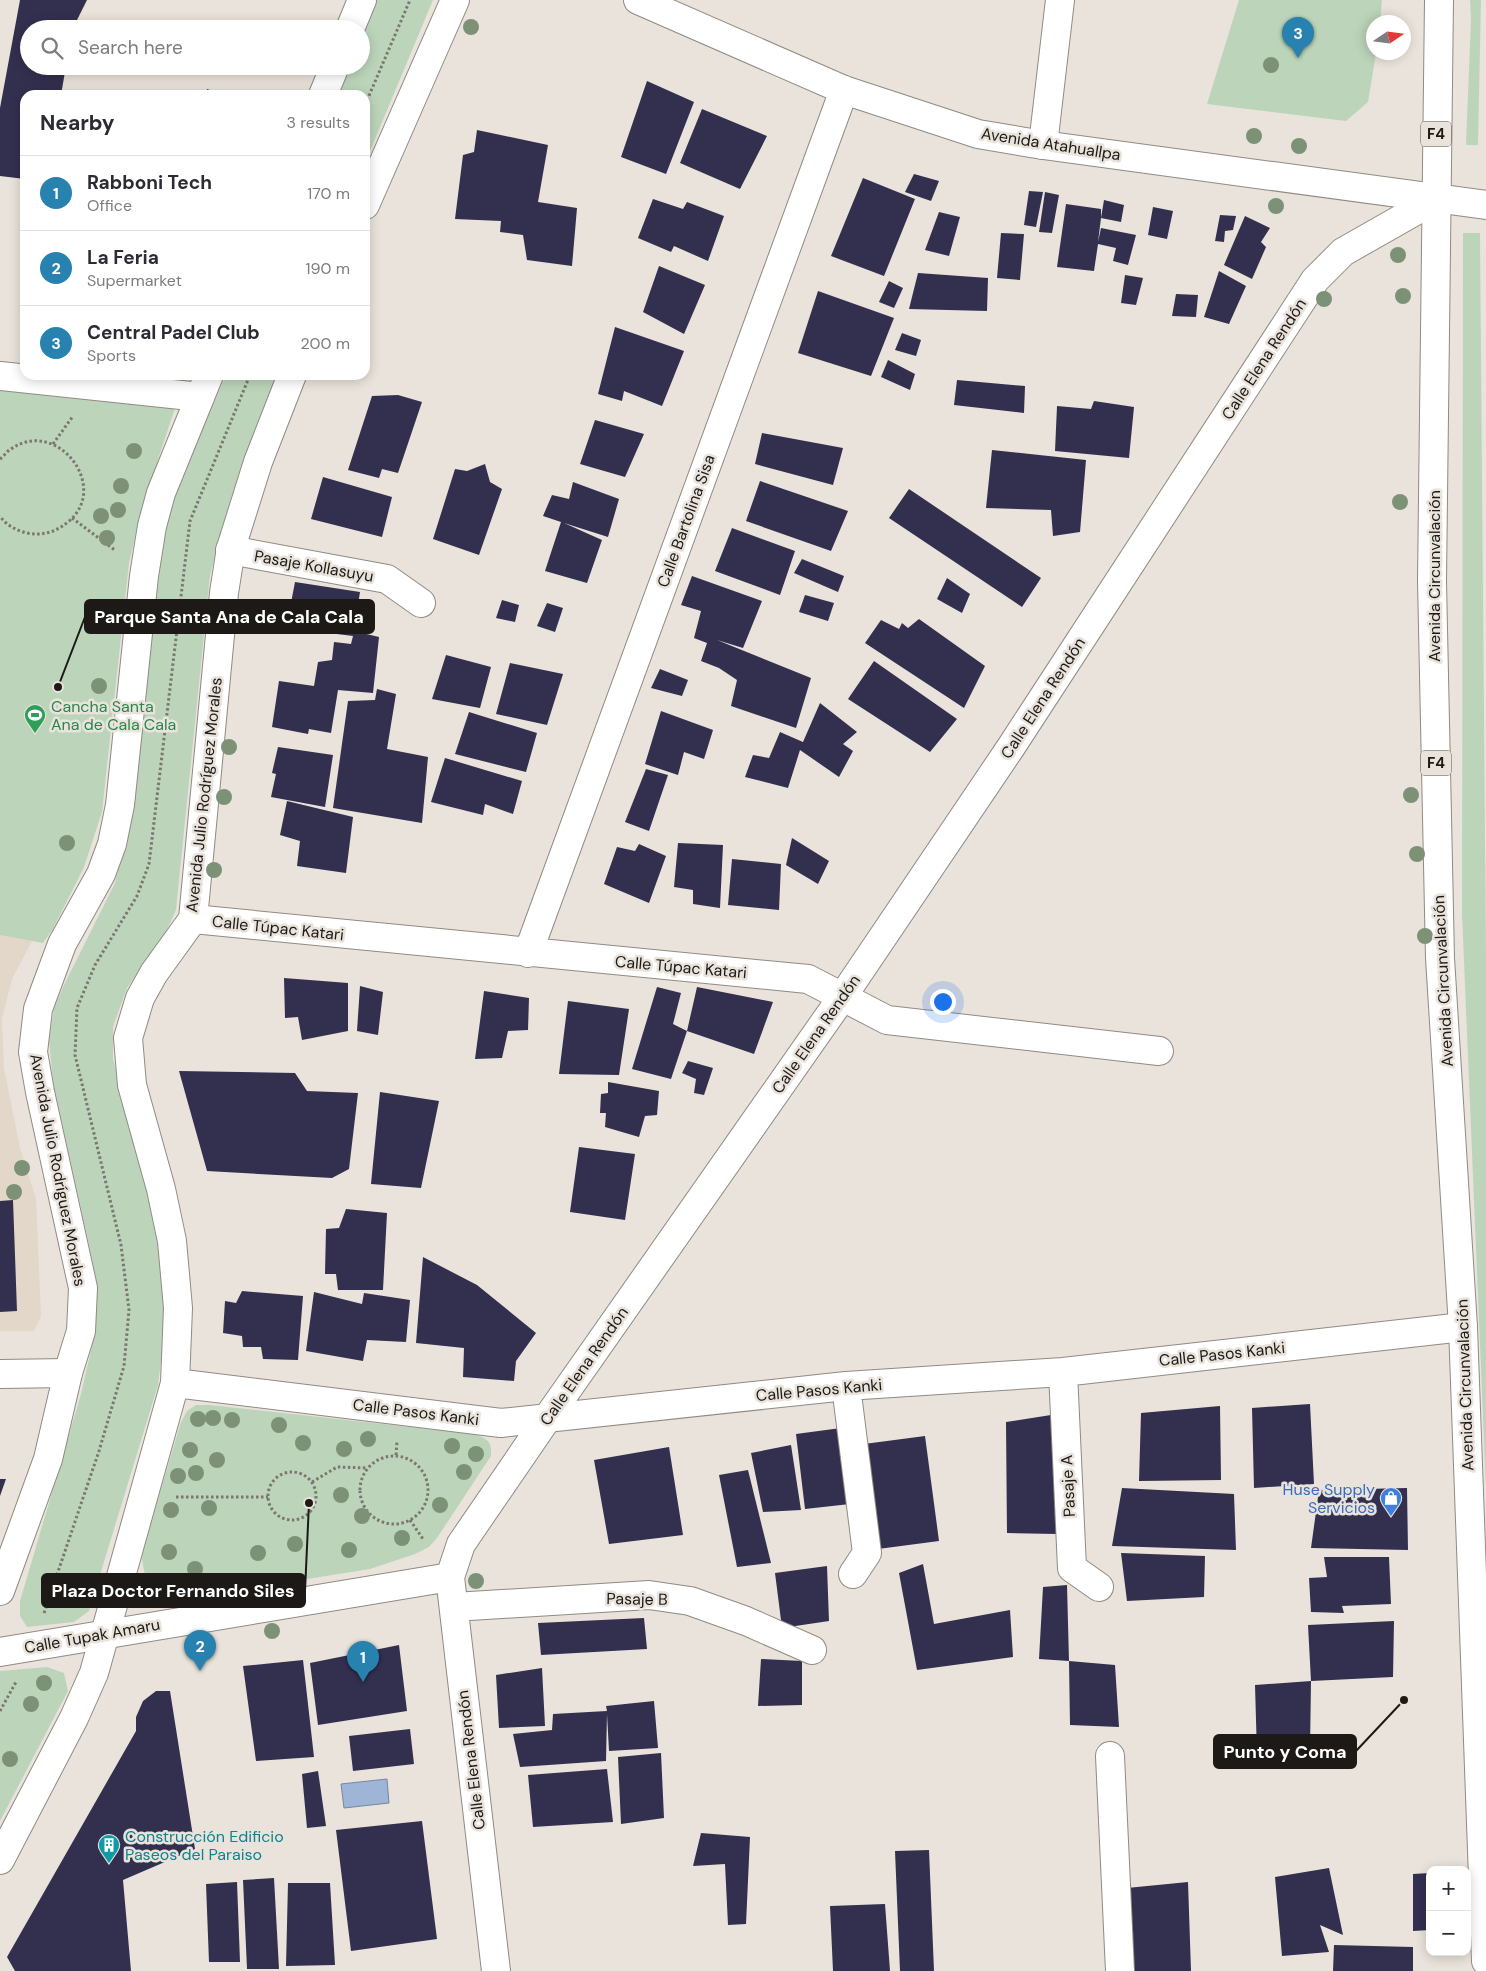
<!DOCTYPE html>
<meta charset="utf-8">
<style>
body{margin:0;font-family:"DM Sans",sans-serif;background:#f7f7f7;color:#2b2b33}
.controls{position:absolute;right:15px;bottom:15px;display:grid;overflow:hidden;border-radius:10px;box-shadow:0 2px 12px #0003}
.controls button{width:45px;height:45px;display:grid;place-items:center;padding:0;border:0;border-bottom:1px solid #e1e1e2;background:#fff;color:#2b2b33;font:25px sans-serif}
.compass{position:absolute;left:1366px;top:15px;width:45px;height:45px;border-radius:50%;background:#fff;box-shadow:0 2px 12px #0003;rotate:77deg}
.you{position:absolute;left:942px;top:1001px;width:18px;height:18px;margin:-12px;border:4px solid #fff;border-radius:50%;background:#1a73e8;box-shadow:0 0 0 8px #1a73e833}
.badge{display:grid;place-items:center;width:32px;height:32px;border-radius:50%;background:#2782b0;color:#fff;font-size:16px;font-weight:700}
.pin{position:absolute;translate:-50% -41px;filter:drop-shadow(0 1px 2px #0008)}
.pin::after{content:'';position:absolute;top:26px;width:18px;height:15px;background:inherit;clip-path:polygon(0 0,100% 0,50% 100%)}
.list{margin:0;padding:0;list-style:none}
h2{display:flex;justify-content:space-between;align-items:center;height:65px;margin:0;padding:0 20px;font-size:21px}
h2 small{font-size:16px;font-weight:400;color:#7c7c81}
.list li{display:grid;grid-template-columns:32px 1fr auto;gap:15px;align-items:center;box-sizing:border-box;height:75px;padding:0 20px;border-top:1px solid #e1e1e2}
.list b{display:block;font-size:19px;white-space:nowrap}
.list p{margin:0;font-size:16px;white-space:nowrap;color:#7c7c81}
.list em{font-size:16px;font-style:normal;color:#7c7c81}
.icon{flex:none;width:28px;height:28px;fill:none;stroke:currentColor;stroke-width:2;stroke-linecap:round;stroke-linejoin:round}
.map{position:relative;flex:none;width:1486px;height:1971px;overflow:hidden}
.search{position:absolute;background:#fff;box-shadow:0 2px 12px #0003;left:20px;top:20px;width:350px;height:55px;display:flex;align-items:center;gap:12px;box-sizing:border-box;padding:0 18px;border-radius:28px;color:#7c7c81;font-size:19px}
.panel{position:absolute;background:#fff;box-shadow:0 2px 12px #0003;left:20px;top:90px;width:350px;height:290px;border-radius:15px}
.map>svg:first-child{display:block}
.built{fill:#e3d7c9}
.green{fill:#bcd5ba}
.water{fill:#9eb5d8;stroke:#77869e}
.building{fill:#332f4f}
.lines{fill:none;stroke-linecap:round;stroke-linejoin:round}
.minor-casing{stroke:#908a83;stroke-width:30}
.major-casing{stroke:#908a83;stroke-width:30}
.highway-casing{stroke:#908a83;stroke-width:30}
.path{stroke:#7b7671;stroke-width:3;stroke-dasharray:2.5 2.5;stroke-linecap:butt}
.minor{stroke:#fff;stroke-width:28}
.major{stroke:#fff;stroke-width:28}
.highway{stroke:#fff;stroke-width:28}
.tree{fill:#7d9176}
.labels{text-anchor:middle;dominant-baseline:central;stroke-width:5;stroke-linejoin:round;paint-order:stroke}
.shield{fill:#eae3db;stroke:#5a5652;stroke-width:1}
.shield-label{font-size:15px;font-weight:bold;fill:#1c1917}
.street-label{font-size:16px;fill:#1c1917;stroke:#eae3db}
.leisure-label{font-size:16px;fill:#27864d;stroke:#eae3db;text-anchor:start}
.shop-label{font-size:16px;fill:#366cbe;stroke:#eae3db;text-anchor:end}
.culture-label{font-size:16px;fill:#0d838f;stroke:#eae3db;text-anchor:start}
.leader{fill:none;stroke:#1c1917;stroke-width:2}
.callout-dot{fill:#1c1917;stroke:#eae3db;stroke-width:2}
.callout{fill:#1c1917;stroke:#1c1917;stroke-width:2}
.callout-label{font-size:18px;text-anchor:middle;font-weight:bold;fill:#fff}
</style>
<div class="map">
<svg width="1486" height="1971" viewBox="0 0 1486 1971">
<rect width="100%" height="100%" fill="#eae3db"/>
<!-- built -->
<path class="built" d="M0,935L32,941L12,979L2,1019L4,1068L20,1148L36,1199L41,1316L34,1331H0Z"/>
<!-- green -->
<path class="green" d="M376,0H433L365,163V95H339L350,66H361V38Z
M1239,0H1382L1380,22H1374V52L1376,53L1368,102L1346,121L1207,104Z
M1470,0H1481L1478,145H1466L1471,19Z
M1463,233H1480L1486,952V1488L1462,913Z
M226,375H277L231,498L210,575L176,910L167,930L127,988L113,1027V1059L151,1199L163,1262L165,1328L158,1385L89,1611L74,1622L27,1627L20,1616V1601L81,1394L92,1346L97,1304L93,1263L53,1082L49,1040L54,1009L63,987L115,883L128,831L160,546L173,494Z
M0,386L176,405L142,508L129,563L102,812L84,867L53,929L43,943L0,935Z
M196,1405H210L474,1434C488,1439 492,1441 491,1456L437,1538L429,1547L415,1554L370,1569L207,1595L176,1597L157,1592L145,1575L141,1556L181,1422L187,1411Z
M47,1667L64,1673L68,1691L0,1821V1671Z"/>
<!-- water -->
<path class="water" d="M387,1779L389,1803L344,1808L341,1784Z"/>
<!-- building -->
<path class="building" d="M20,0H87L77,20L75,29H29V66H66L61,95H25V179L0,176V108Z
M647,81L694,102L666,174L621,157Z
M207,89L223,95H206Z
M702,109L767,136L740,189L680,163Z
M477,130L548,145L538,202L577,208L572,266L527,260L523,235L500,232L501,221L455,219L463,155L474,152Z
M914,174L939,181L931,201L905,192Z
M863,178L915,199L884,276L831,256Z
M1029,191L1043,192L1036,227L1024,225Z
M1045,192L1059,195L1052,233L1039,232Z
M653,199L683,209L687,202L724,216L708,261L674,246L671,252L638,238Z
M1104,200L1124,205L1121,222L1101,218L1098,242L1101,228L1136,235L1128,265L1113,261L1116,248L1098,244L1094,271L1057,267L1066,204L1101,209V218Z
M1153,207L1173,211L1167,239L1148,235Z
M939,212L960,217L949,256L925,250Z
M1220,215L1236,216L1233,230L1225,231L1224,242L1215,241Z
M1245,216L1270,228L1261,242L1266,247L1252,279L1224,265Z
M1001,233L1024,234L1020,280L997,278Z
M659,266L705,285L684,334L643,312Z
M1219,271L1246,286L1229,324L1204,317Z
M918,273L988,278L987,311L909,309Z
M1125,275L1143,278L1136,305L1121,303Z
M889,281L903,288L894,308L879,302Z
M818,291L894,318L871,376L798,353Z
M1176,294L1198,295L1196,317L1172,316Z
M615,327L684,351L662,406L624,391L622,401L598,394Z
M902,333L921,340L916,356L895,350Z
M888,360L915,374L910,390L881,377Z
M957,380L1025,386L1024,413L954,405Z
M398,395L422,402L398,473L382,469L379,478L348,470L372,396Z
M1094,401L1134,407L1129,458L1055,451L1057,406L1091,409Z
M595,420L644,434L625,477L580,464Z
M762,433L843,448L833,485L755,464Z
M992,450L1086,460L1080,532L1053,536L1051,510L986,508Z
M485,464L490,482L502,489L479,555L433,539L455,469L467,471Z
M323,477L392,497L382,537L311,519Z
M760,481L848,511L831,551L746,521Z
M573,482L619,499L608,537L564,523L602,540L587,583L545,571L561,522L543,516L552,495L569,499Z
M909,489L1041,578L1022,607L889,518Z
M732,528L795,551L780,595L715,571Z
M802,559L844,576L838,592L794,573Z
M692,576L762,601L743,648L717,640L811,678L796,728L731,706L737,680L719,668L701,661L707,643L694,638L701,611L681,605Z
M947,578L970,594L962,613L937,599Z
M295,582L360,592L354,631L379,637L373,693L338,690L331,733L309,729L308,734L272,727L279,681L314,686L318,662L332,660L334,642L351,644L353,636L296,629L299,611L290,608Z
M805,595L834,603L828,621L799,612Z
M502,600L519,605L515,622L496,618Z
M547,603L563,608L555,632L537,626Z
M919,619L985,666L964,708L865,643L881,620L899,629L902,623L908,628Z
M446,655L491,667L480,708L432,699Z
M874,661L957,719L930,752L848,699Z
M510,663L563,674L547,725L496,714Z
M660,669L688,680L682,696L651,688Z
M377,689L396,694L387,749L428,757L422,823L333,808L348,701L375,700Z
M820,703L857,732L843,744L853,751L839,777L800,750L788,788L745,777L753,755L769,758L780,732L803,742Z
M661,711L713,730L704,759L684,752L678,775L645,764Z
M469,712L537,733L526,772L455,754Z
M278,747L333,755L325,807L271,797L276,774L272,773Z
M445,758L522,781L513,814L485,804L483,815L431,802Z
M646,769L668,775L649,831L625,822Z
M287,801L353,817L346,873L297,866L300,841L280,835Z
M792,838L829,861L818,884L786,865Z
M678,843L723,845L720,908L693,904V890L674,887Z
M639,844L666,856L649,903L604,884L617,847L635,851Z
M732,859L781,864L779,910L728,905Z
M284,978L348,983V1031L302,1040L298,1017L285,1018Z
M360,986L383,992L378,1035L357,1031Z
M657,987L681,993L673,1024L687,1031L671,1079L632,1069Z
M697,987L773,1002L754,1054L687,1031Z
M484,991L529,998L528,1030L508,1031L502,1058L475,1059Z
M568,1001L629,1009L619,1075L559,1074Z
M688,1061L713,1068L704,1095L694,1093L696,1079L682,1073Z
M179,1071L295,1073L307,1091L358,1093L349,1169L332,1178L207,1171Z
M608,1082L659,1091L657,1115L645,1116L639,1137L605,1127L606,1113H600L601,1094L608,1093Z
M380,1092L439,1101L421,1188L371,1184Z
M579,1147L635,1154L625,1220L570,1212Z
M13,1200L17,1311L0,1312V1201Z
M346,1209L387,1213L383,1290H338L336,1274H325L326,1229L339,1228Z
M423,1257L477,1285L536,1333L516,1361L514,1381L463,1377L464,1348L416,1343Z
M242,1291L303,1296L298,1360L263,1359L261,1347H243L242,1336L223,1333L225,1301L236,1303Z
M314,1292L362,1304L364,1293L410,1300L406,1342L367,1340L363,1361L306,1351Z
M1310,1404L1314,1484L1254,1488L1252,1408Z
M1220,1406L1221,1480L1139,1481L1141,1413Z
M1051,1415L1057,1534L1007,1533L1006,1422Z
M841,1428L850,1504L805,1509L796,1434Z
M925,1436L939,1541L878,1549L864,1444Z
M791,1445L801,1510L763,1512L751,1453Z
M669,1447L683,1535L609,1544L594,1460Z
M748,1470L771,1563L737,1567L719,1475Z
M0,1479H6L0,1496Z
M1122,1488L1234,1494L1236,1550L1112,1546Z
M1407,1488L1408,1550L1311,1548L1319,1490Z
M1121,1553L1205,1556L1204,1597L1127,1601Z
M1324,1557H1389L1391,1604L1342,1606L1344,1613L1311,1612L1309,1578L1327,1577Z
M923,1564L934,1624L1010,1610L1013,1657L917,1670L899,1573Z
M827,1566L829,1621L782,1628L775,1573Z
M1067,1585L1069,1661L1115,1665L1119,1727L1070,1725L1069,1661L1039,1659L1043,1587Z
M644,1618L647,1649L541,1655L538,1623Z
M1394,1621L1393,1677L1311,1681L1308,1625Z
M399,1645L407,1711L318,1725L310,1663Z
M761,1659L802,1661V1705L758,1706Z
M303,1660L314,1757L256,1761L243,1666Z
M542,1668L545,1726L499,1728L496,1675Z
M1311,1681L1310,1749L1257,1755L1255,1685Z
M156,1691H170L195,1849L123,1880L131,1971H15L7,1957L136,1731V1717L143,1701Z
M654,1701L658,1748L609,1751L607,1714L606,1761L520,1767L513,1734L552,1730L553,1714L607,1711L606,1706Z
M410,1729L414,1764L353,1771L349,1736Z
M661,1753L664,1818L621,1824L618,1757Z
M607,1769L613,1822L533,1827L528,1775Z
M318,1771L326,1826L307,1828L302,1774Z
M422,1821L437,1939L351,1951L336,1830Z
M701,1833L750,1837L746,1924L728,1925L725,1864L693,1866Z
M929,1850L934,1971H900L895,1851Z
M1329,1868L1343,1935L1320,1925L1329,1952L1282,1956L1275,1877Z
M1430,1873V1930L1413,1931V1874Z
M274,1878L279,1969H247L243,1880Z
M237,1882L240,1962H209L206,1884Z
M1188,1882L1191,1971H1132L1127,1888Z
M288,1883H330L335,1965L286,1966Z
M885,1904L890,1971H833L830,1906Z
M1334,1945L1413,1947V1971H1333Z"/>
<g class="lines">
<!-- minor casing -->
<g class="minor-casing">
<path id="minor" d="M1043,145L1060,0
M0,376L200,397
M230,550L387,579L421,603
M193,919L808,979L887,1020L1159,1051
M528,953L844,90
M1063,1372L1072,1568L1099,1587
M0,1374L68,1373
M175,1383L501,1423L846,1386L1063,1372L1463,1327
M846,1386L867,1553L853,1574
M454,1607L649,1595L690,1601L746,1621L812,1650
M0,1652L450,1577
M1110,1756L1120,1971
M496,1971L450,1577L461,1544L548,1417L843,996L1011,747L1315,280L1343,252L1438,198"/>
</g>
<!-- major casing -->
<g class="major-casing">
<path id="major" d="M638,0L844,90L978,134L1043,145L1486,205
M350,29L362,0
M323,95L335,66
M365,205L455,0
M0,1591L48,1459L68,1373L81,1331L83,1288L40,1092L33,1052L38,1009L62,944L101,874L112,844L120,805L144,576L152,526L161,493L209,375
M0,1860L74,1718L94,1673L175,1383L178,1308L172,1241L161,1189L132,1085L128,1038L140,998L154,973L193,919L224,593L231,548L258,462L292,375"/>
</g>
<!-- highway casing -->
<g class="highway-casing">
<path id="highway" d="M1439,0L1432,581L1440,958L1463,1327L1486,1961"/>
</g>
<!-- path -->
<path class="path" d="M365,105L410,0
M53,444L73,416
M0,459C4,456 7,451 11,449C57,417 111,487 68,522C58,530 49,534 36,534C23,534 7,527 0,516
M72,518L116,551
M396,1455L397,1441
M360 1490a34 34 0 1 1 68 0a34 34 0 1 1-68 0Z
M268 1496a24 24 0 1 1 48 0a24 24 0 1 1-48 0Z
M312,1482L337,1467L367,1468
M176,1497H268
M410,1520L423,1539
M44,1613L99,1451L124,1366L129,1310L121,1245L75,1055L77,1008L95,965L137,896L149,864L190,521L250,375
M0,1711L16,1682"/>
<!-- minor -->
<use href="#minor" class="minor"/>
<!-- major -->
<use href="#major" class="major"/>
<!-- highway -->
<use href="#highway" class="highway"/>
</g>
<!-- trees -->
<g class="tree">
<circle cx="471" cy="27" r="8"/>
<circle cx="1271" cy="65" r="8"/>
<circle cx="1254" cy="136" r="8"/>
<circle cx="1299" cy="146" r="8"/>
<circle cx="1276" cy="206" r="8"/>
<circle cx="1398" cy="255" r="8"/>
<circle cx="1403" cy="296" r="8"/>
<circle cx="1324" cy="299" r="8"/>
<circle cx="134" cy="451" r="8"/>
<circle cx="121" cy="486" r="8"/>
<circle cx="1400" cy="502" r="8"/>
<circle cx="118" cy="510" r="8"/>
<circle cx="101" cy="516" r="8"/>
<circle cx="107" cy="538" r="8"/>
<circle cx="99" cy="686" r="8"/>
<circle cx="229" cy="747" r="8"/>
<circle cx="1411" cy="795" r="8"/>
<circle cx="224" cy="797" r="8"/>
<circle cx="67" cy="843" r="8"/>
<circle cx="1417" cy="854" r="8"/>
<circle cx="214" cy="870" r="8"/>
<circle cx="1425" cy="936" r="8"/>
<circle cx="22" cy="1168" r="8"/>
<circle cx="14" cy="1192" r="8"/>
<circle cx="213" cy="1418" r="8"/>
<circle cx="198" cy="1419" r="8"/>
<circle cx="232" cy="1420" r="8"/>
<circle cx="279" cy="1425" r="8"/>
<circle cx="368" cy="1439" r="8"/>
<circle cx="303" cy="1443" r="8"/>
<circle cx="452" cy="1446" r="8"/>
<circle cx="344" cy="1449" r="8"/>
<circle cx="190" cy="1450" r="8"/>
<circle cx="476" cy="1454" r="8"/>
<circle cx="217" cy="1460" r="8"/>
<circle cx="464" cy="1472" r="8"/>
<circle cx="196" cy="1473" r="8"/>
<circle cx="178" cy="1476" r="8"/>
<circle cx="341" cy="1495" r="8"/>
<circle cx="440" cy="1505" r="8"/>
<circle cx="209" cy="1508" r="8"/>
<circle cx="171" cy="1510" r="8"/>
<circle cx="362" cy="1516" r="8"/>
<circle cx="402" cy="1538" r="8"/>
<circle cx="295" cy="1544" r="8"/>
<circle cx="349" cy="1550" r="8"/>
<circle cx="169" cy="1552" r="8"/>
<circle cx="258" cy="1553" r="8"/>
<circle cx="195" cy="1569" r="8"/>
<circle cx="476" cy="1581" r="8"/>
<circle cx="272" cy="1631" r="8"/>
<circle cx="44" cy="1683" r="8"/>
<circle cx="31" cy="1704" r="8"/>
<circle cx="10" cy="1759" r="8"/>
</g>
<!-- icons -->
<defs>
<g id="stadium-pin" transform="scale(1.125)"><path d="M0 17L-7.5 6A9.5 9.5 0 1 1 7.5 6Z" fill="#2e9e5b" stroke="#eae3db"/><path d="M0-5a6.5 5 0 1 0 0 10a6.5 5 0 1 0 0-10ZM-3.5-1.8h7v3.6h-7Z" fill="#fff"/></g>
<g id="shop-pin" transform="scale(1.125)"><path d="M0 17L-7.5 6A9.5 9.5 0 1 1 7.5 6Z" fill="#3f7fe0" stroke="#eae3db"/><path d="M-5-2.5h2.3a2.7 3.5 0 0 1 5.4 0H5L5.5 6h-11ZM-1.5-2.5h3a1.5 2.3 0 0 0-3 0Z" fill="#fff"/></g>
<g id="building-pin" transform="scale(1.125)"><path d="M0 17L-7.5 6A9.5 9.5 0 1 1 7.5 6Z" fill="#0f9aa8" stroke="#eae3db"/><path d="M-4-6H4V6H1V3H-1V6H-4ZM-2.5-4.3h1.7v1.8h-1.7ZM.8-4.3h1.7v1.8H.8ZM-2.5-1h1.7V.8h-1.7ZM.8-1h1.7V.8H.8Z" fill="#fff"/></g>
</defs>
<g fill-rule="evenodd">
<use href="#stadium-pin" x="35" y="715"/>
<use href="#shop-pin" x="1391" y="1498"/>
<use href="#building-pin" x="109" y="1845"/>
</g>
<g class="labels">
<!-- shield labels -->
<g class="shield">
<rect x="1421" y="121.5" width="30" height="25" rx="4"/>
<rect x="1421" y="750.5" width="30" height="25" rx="4"/>
</g>
<g class="shield-label">
<text x="1436" y="134">F4</text>
<text x="1436" y="763">F4</text>
</g>
<!-- street labels -->
<g class="street-label">
<text transform="translate(1051 144) rotate(9)">Avenida Atahuallpa</text>
<text transform="translate(1264 359) rotate(-57)">Calle Elena Rendón</text>
<text transform="translate(686 521) rotate(-70)">Calle Bartolina Sisa</text>
<text transform="translate(314 566) rotate(10)">Pasaje Kollasuyu</text>
<text transform="translate(1434 576) rotate(-90)">Avenida Circunvalación</text>
<text transform="translate(1043 698) rotate(-57)">Calle Elena Rendón</text>
<text transform="translate(204 795) rotate(-84)">Avenida Julio Rodríguez Morales</text>
<text transform="translate(278 928) rotate(6)">Calle Túpac Katari</text>
<text transform="translate(681 967) rotate(5)">Calle Túpac Katari</text>
<text transform="translate(1443 981) rotate(-93)">Avenida Circunvalación</text>
<text transform="translate(816 1034) rotate(-55)">Calle Elena Rendón</text>
<text transform="translate(58 1170) rotate(79)">Avenida Julio Rodríguez Morales</text>
<text transform="translate(1222 1354) rotate(-6)">Calle Pasos Kanki</text>
<text transform="translate(584 1366) rotate(-55)">Calle Elena Rendón</text>
<text transform="translate(1465 1385) rotate(-92)">Avenida Circunvalación</text>
<text transform="translate(819 1390) rotate(-5)">Calle Pasos Kanki</text>
<text transform="translate(416 1412) rotate(7)">Calle Pasos Kanki</text>
<text transform="translate(1068 1486) rotate(-93)">Pasaje A</text>
<text transform="translate(637 1599) rotate(1)">Pasaje B</text>
<text transform="translate(92 1636) rotate(-10)">Calle Tupak Amaru</text>
<text transform="translate(471 1760) rotate(-97)">Calle Elena Rendón</text>
</g>
<!-- leisure labels -->
<g class="leisure-label">
<text x="51" y="706">Cancha Santa<tspan x="51" dy="18">Ana de Cala Cala</tspan></text>
</g>
<!-- shop labels -->
<g class="shop-label">
<text x="1375" y="1489">Huse Supply<tspan x="1375" dy="18">Servicios</tspan></text>
</g>
<!-- culture labels -->
<g class="culture-label">
<text x="125" y="1836">Construcción Edificio<tspan x="125" dy="18">Paseos del Paraiso</tspan></text>
</g>
</g>
<!-- callouts -->
<path class="leader" d="M58 687L85 617M309 1503L305 1591M1404 1700L1356 1751"/>
<g class="callout-dot">
<circle cx="58" cy="687" r="5"/>
<circle cx="309" cy="1503" r="5"/>
<circle cx="1404" cy="1700" r="5"/>
</g>
<g class="callout">
<rect x="85" y="600" width="289" height="33" rx="5"/>
<rect x="42" y="1574" width="263" height="33" rx="5"/>
<rect x="1214" y="1735" width="142" height="33" rx="5"/>
</g>
<g class="callout-label">
<text x="229" y="623">Parque Santa Ana de Cala Cala</text>
<text x="173" y="1597">Plaza Doctor Fernando Siles</text>
<text x="1285" y="1758">Punto y Coma</text>
</g>
</svg>
<div class="controls">
<button>+</button>
<button>−</button>
</div>
<svg class="compass" viewBox="-18 -18 36 36"><path d="M0-13l5 13h-10z" fill="#e53935"/><path d="M0 13l5-13h-10z" fill="#7c7c81"/></svg>
<div class="you"></div>
<div class="pin badge" style="left:363px;top:1682px">1</div>
<div class="pin badge" style="left:200px;top:1671px">2</div>
<div class="pin badge" style="left:1298px;top:58px">3</div>
<div class="search"><svg class="icon" aria-label="search" viewBox="0 0 24 24"><circle cx="10" cy="10" r="6"/><path d="M15 15l6 6"/></svg>Search here</div>
<section class="panel">
<h2>Nearby<small>3 results</small></h2>
<ul class="list">
<li><span class="badge">1</span><div><b>Rabboni Tech</b><p>Office</p></div><em>170 m</em></li>
<li><span class="badge">2</span><div><b>La Feria</b><p>Supermarket</p></div><em>190 m</em></li>
<li><span class="badge">3</span><div><b>Central Padel Club</b><p>Sports</p></div><em>200 m</em></li>
</ul>
</section>
</div>
